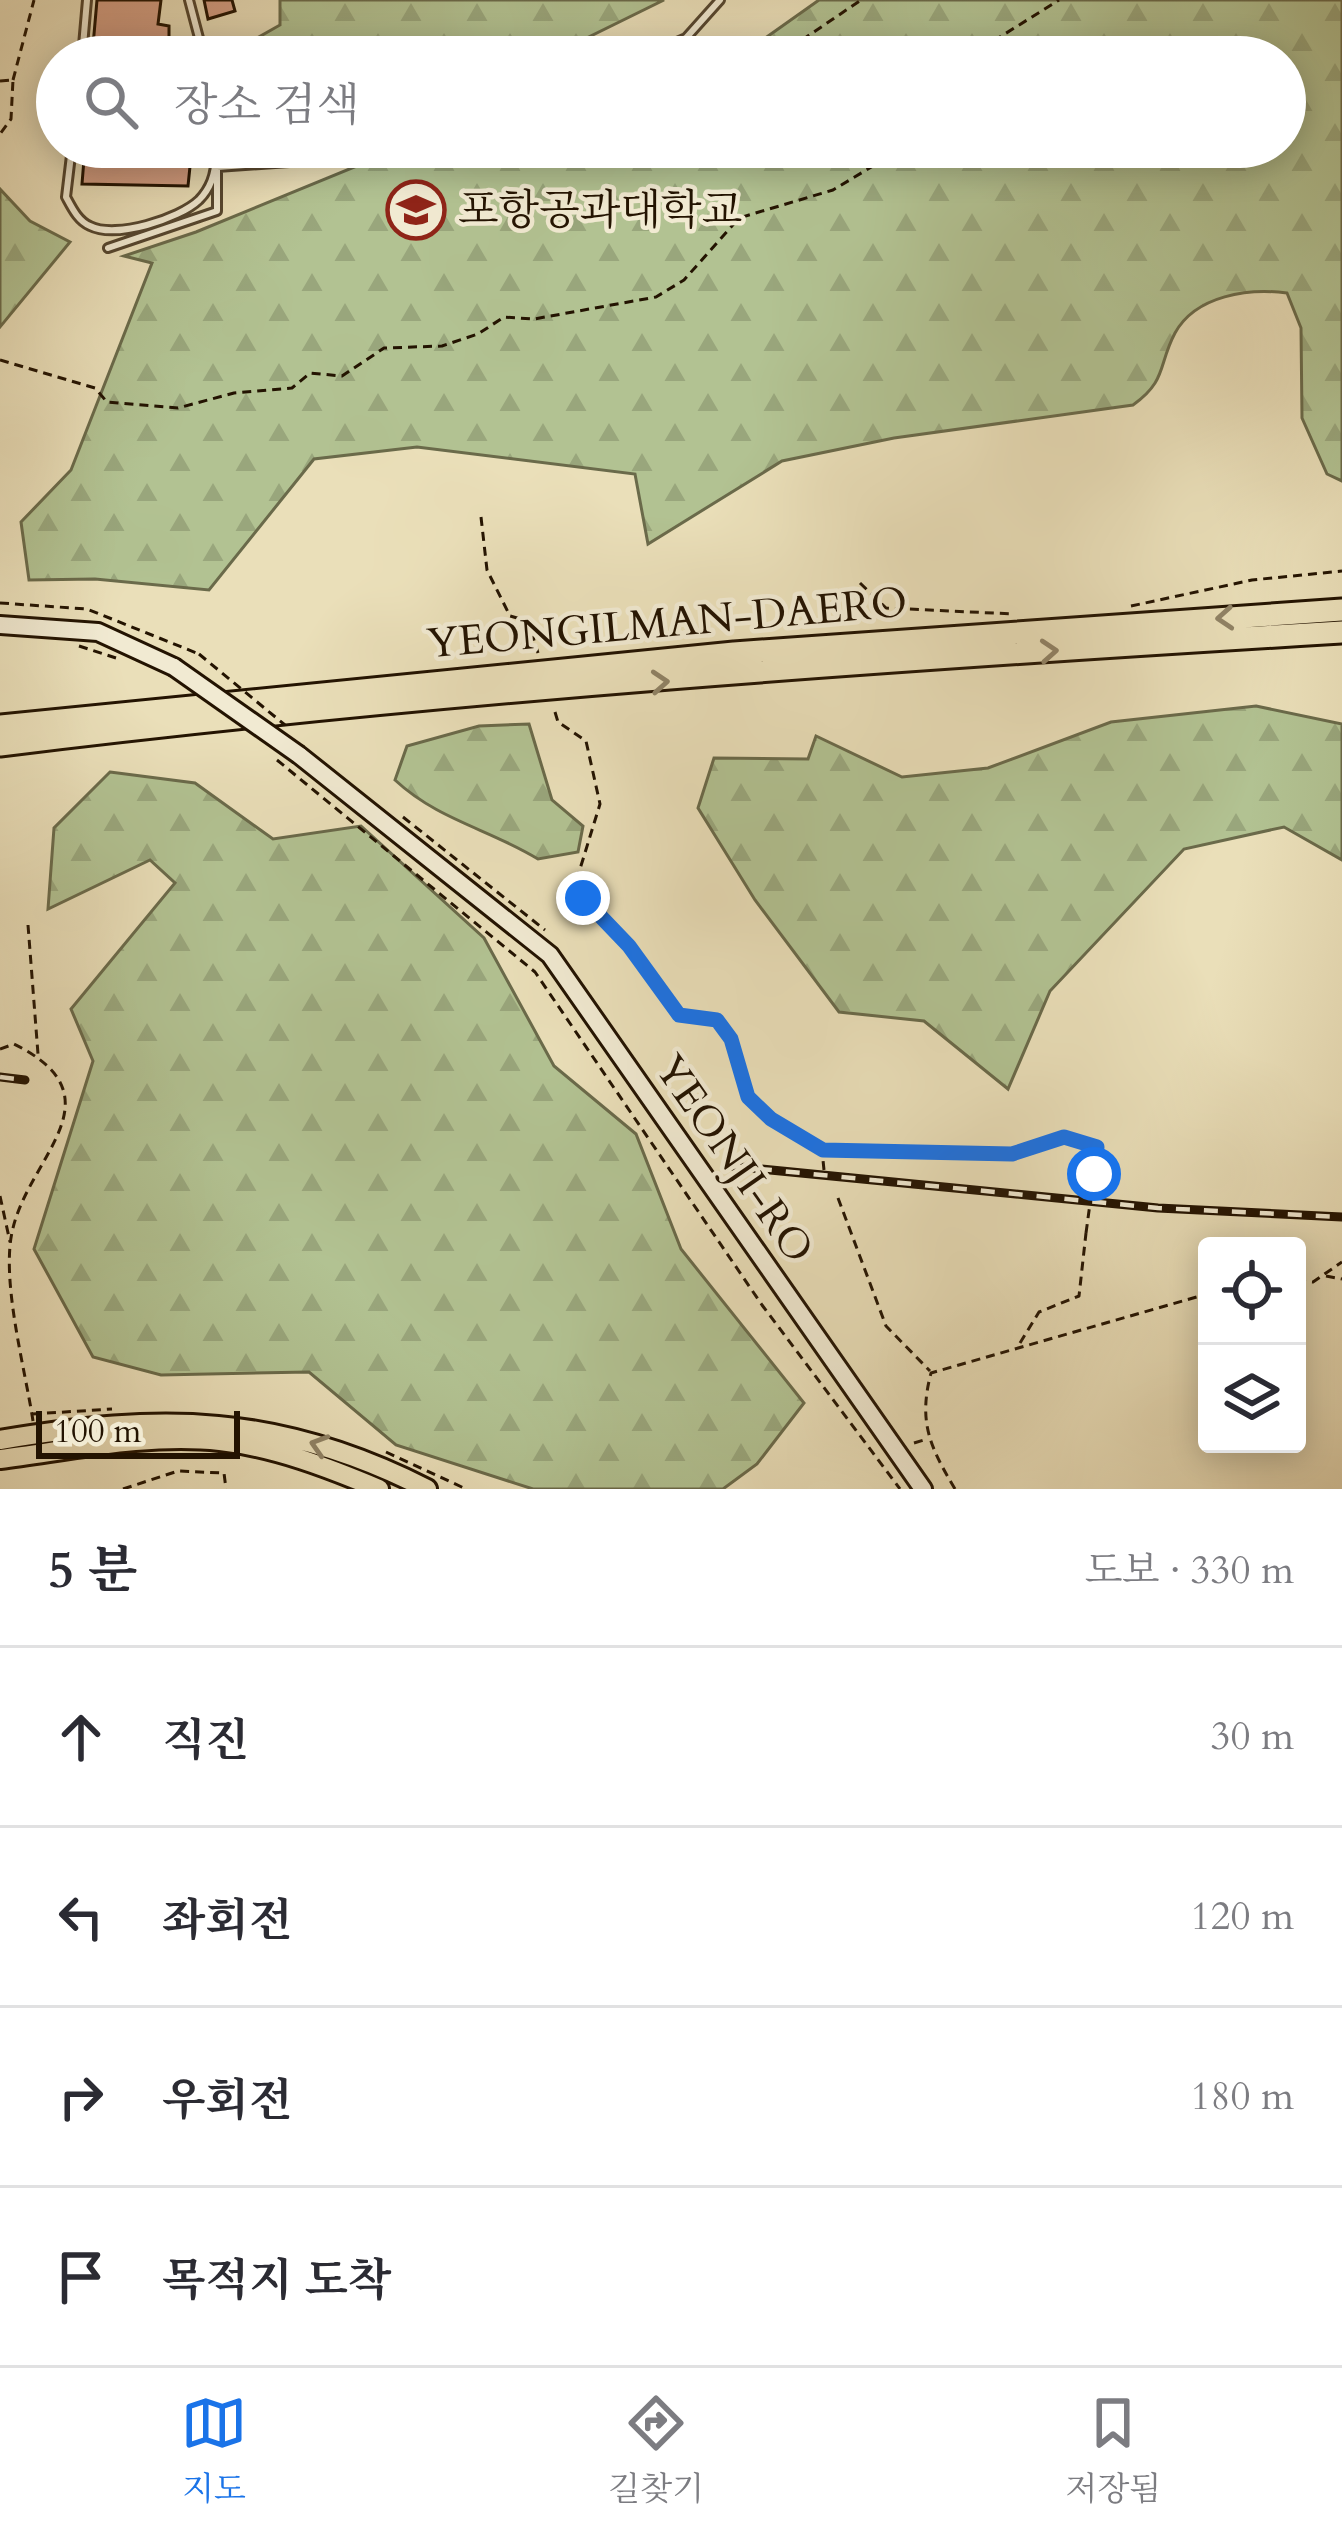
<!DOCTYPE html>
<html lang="ko">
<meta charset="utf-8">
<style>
body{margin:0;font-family:Cardo,"Noto Serif KR",serif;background:#f2f2f3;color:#2b2b33}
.controls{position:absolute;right:36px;bottom:36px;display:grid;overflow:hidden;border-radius:12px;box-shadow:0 6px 30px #0003}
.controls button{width:108px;height:108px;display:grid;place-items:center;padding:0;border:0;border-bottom:3px solid #e1e1e2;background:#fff;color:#2b2b33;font:60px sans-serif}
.scale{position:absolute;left:36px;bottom:30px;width:204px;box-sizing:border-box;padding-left:12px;border:6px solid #231301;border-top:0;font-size:33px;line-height:42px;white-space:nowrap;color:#231301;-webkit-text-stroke:9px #f1ead2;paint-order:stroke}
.stop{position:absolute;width:36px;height:36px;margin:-27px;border:9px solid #1a73e8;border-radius:50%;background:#fff}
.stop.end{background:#1a73e8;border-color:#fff;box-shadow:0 3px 12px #0008}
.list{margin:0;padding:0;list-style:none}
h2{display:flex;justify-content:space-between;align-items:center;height:156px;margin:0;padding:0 48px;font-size:51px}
h2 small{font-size:39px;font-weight:400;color:#7c7c81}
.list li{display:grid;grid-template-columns:78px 1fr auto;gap:36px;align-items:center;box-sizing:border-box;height:180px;padding:0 48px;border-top:3px solid #e1e1e2}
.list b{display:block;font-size:45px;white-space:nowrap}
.list em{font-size:39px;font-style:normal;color:#7c7c81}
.icon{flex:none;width:66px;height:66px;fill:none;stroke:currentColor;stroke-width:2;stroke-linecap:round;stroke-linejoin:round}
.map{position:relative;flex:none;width:1342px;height:1489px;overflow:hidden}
.search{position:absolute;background:#fff;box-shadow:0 6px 30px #0003;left:36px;right:36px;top:36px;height:132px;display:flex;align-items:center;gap:30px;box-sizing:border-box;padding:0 42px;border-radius:66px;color:#7c7c81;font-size:45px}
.sheet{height:876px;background:#fff}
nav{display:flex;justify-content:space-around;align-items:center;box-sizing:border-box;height:168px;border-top:3px solid #e1e1e2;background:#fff;font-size:33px;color:#7c7c81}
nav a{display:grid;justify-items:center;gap:6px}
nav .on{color:#1a73e8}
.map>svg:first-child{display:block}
.forest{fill:url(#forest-firs);stroke:#6a6a4a;stroke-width:3}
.building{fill:#d39e83;stroke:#231301;stroke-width:3}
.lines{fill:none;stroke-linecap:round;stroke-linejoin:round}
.lane-casing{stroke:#55462f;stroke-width:12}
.secondary-casing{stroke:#231301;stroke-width:22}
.primary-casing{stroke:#231301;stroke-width:24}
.highway-casing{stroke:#231301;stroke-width:27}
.path{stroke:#231301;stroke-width:3;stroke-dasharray:9 6;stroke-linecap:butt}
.lane{stroke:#f1ead2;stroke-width:6}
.secondary{stroke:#f1ead2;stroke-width:16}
.primary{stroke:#eadfb9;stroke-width:18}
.highway{stroke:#eadfb9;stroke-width:21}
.rail-casing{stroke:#231301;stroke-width:9}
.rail{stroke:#f1ead2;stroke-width:4.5;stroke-dasharray:14;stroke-linecap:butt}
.secondary-bridge-casing{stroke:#231301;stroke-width:22;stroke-linecap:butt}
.path-bridge{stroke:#231301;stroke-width:3;stroke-dasharray:9 6;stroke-linecap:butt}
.secondary-bridge{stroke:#f1ead2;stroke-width:16}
.oneway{stroke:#908366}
.route{stroke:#1a73e8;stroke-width:15}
.labels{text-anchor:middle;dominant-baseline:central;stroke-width:9;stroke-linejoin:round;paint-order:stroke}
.poi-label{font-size:42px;fill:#231301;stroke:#f1ead2;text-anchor:start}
.street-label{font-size:42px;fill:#231301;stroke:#f1ead2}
</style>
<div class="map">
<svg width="1342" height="1489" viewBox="0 0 1342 1489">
<defs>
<pattern id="forest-firs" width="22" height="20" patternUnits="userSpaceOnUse" patternTransform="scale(3)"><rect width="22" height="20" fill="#b2c292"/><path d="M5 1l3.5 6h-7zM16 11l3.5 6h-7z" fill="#99a67c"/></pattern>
</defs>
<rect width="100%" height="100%" fill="#eadfb9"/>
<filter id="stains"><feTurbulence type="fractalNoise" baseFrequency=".00167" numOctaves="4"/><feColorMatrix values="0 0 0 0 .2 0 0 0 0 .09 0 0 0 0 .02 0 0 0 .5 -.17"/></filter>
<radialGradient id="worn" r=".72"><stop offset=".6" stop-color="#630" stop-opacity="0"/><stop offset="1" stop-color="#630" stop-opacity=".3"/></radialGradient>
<!-- forest -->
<path class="forest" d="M280,0H664L548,57H240L243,46L280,25Z
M819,0H1342V481L1327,474L1302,418L1301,328L1287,293C1249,288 1196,295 1175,333C1158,365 1167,381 1133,405L894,438L782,461L648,544L635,474L417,447L314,459L209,590L95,579L29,580L21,522L71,470L152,263L124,256L196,232L403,147H1285V57H692L761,41Z
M0,189L30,221L70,242L0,327Z
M1256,706L1342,724V860L1284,827L1184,849L1050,991L1008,1089L924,1021L839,1012L755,900L698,808L714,758L808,759L816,736L902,777L988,768L1111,722Z
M529,724L552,800L583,826L578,852L538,859C489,829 438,820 395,780L407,746L479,726Z
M110,772L195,783L273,839L361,826L484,938L554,1066L636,1134L681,1249L804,1403L757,1464L723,1489H533L396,1445L309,1372L161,1375L93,1357L34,1249L93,1061L71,1009L175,883L150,860L48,909L54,828Z"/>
<!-- building -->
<path class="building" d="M97,0H161L158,24L169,26V57H92Z
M204,0H232L235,11L208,19Z
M85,147H192L188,186L82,184Z"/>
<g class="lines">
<!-- lane casing -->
<g class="lane-casing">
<path id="lane" d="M189,0L204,57
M82,57L87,0
M643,57L686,38L720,0
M72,147L66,197C72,208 78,221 90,226C116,239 179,219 199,200C213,186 217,166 215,147
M108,248L217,211V167L304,161L350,147"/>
</g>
<!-- secondary casing -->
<g class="secondary-casing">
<path id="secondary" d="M0,625L98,632L174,667
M299,755L550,955L923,1489"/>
</g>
<!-- primary casing -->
<g class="primary-casing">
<path id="primary" d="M0,1440C161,1413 278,1413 427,1489
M0,1459C71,1450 149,1433 220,1441C275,1447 329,1468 379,1489"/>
</g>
<!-- highway casing -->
<g class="highway-casing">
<path id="highway" d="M0,726L734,653L1342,610
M0,745C445,690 894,659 1342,632"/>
</g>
<!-- path -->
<path class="path" d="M777,57L861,0
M968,57L1059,0
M13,80L34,0
M0,81L13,80L11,119L0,134
M392,149L394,147
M0,360L95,388L107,402L178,408L234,393L292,388L310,373L342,376L384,348L442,346L478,334L504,317L534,319L656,297L684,280L739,218L833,190L878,163L892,147
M481,517L487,570L510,616L528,621L538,653
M860,583L886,608L1014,614
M0,603L87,609L199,654
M1131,606L1252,580L1342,571
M79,646L116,658
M555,712L558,722L586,741L600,804L576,882L678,1015L717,1020C738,1048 737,1083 751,1100C770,1123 800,1131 822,1150
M277,760L535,972L762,1305L900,1489
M403,817L545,930
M28,925L38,1054
M0,1049L14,1044C121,1097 30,1156 13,1228C0,1278 25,1368 33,1421
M824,1170L822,1150L1012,1153L1065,1137L1097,1147L1094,1174
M0,1196L10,1242
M838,1198L886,1326L930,1371
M1326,1276L1342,1279
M1297,1281L1313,1282L1342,1262
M1020,1343L1039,1312L1079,1296L1086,1233
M32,1414L112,1409
M914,1443L924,1440
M386,1452L466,1489
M123,1489L178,1471L224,1473L226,1489
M955,1489C930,1447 918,1422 931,1373L1207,1294"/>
<!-- lane -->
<use href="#lane" class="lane"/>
<!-- secondary -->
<use href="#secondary" class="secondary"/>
<!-- primary -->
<use href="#primary" class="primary"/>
<!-- highway -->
<use href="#highway" class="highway"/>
<!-- rail casing -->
<g class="rail-casing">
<path id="rail" d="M0,1077L25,1080
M730,1166L1158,1208L1342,1217"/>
</g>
<!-- rail -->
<use href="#rail" class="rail"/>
<!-- secondary-bridge casing -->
<g class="secondary-bridge-casing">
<path id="secondary-bridge" d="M174,667L299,755"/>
</g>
<!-- path-bridge -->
<path class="path-bridge" d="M199,654L285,725
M1086,1233L1094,1174"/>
<!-- secondary-bridge -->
<use href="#secondary-bridge" class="secondary-bridge"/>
</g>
<!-- one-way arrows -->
<defs><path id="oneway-chevron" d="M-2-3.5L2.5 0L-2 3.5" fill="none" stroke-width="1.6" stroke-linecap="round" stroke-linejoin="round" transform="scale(3)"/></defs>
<g class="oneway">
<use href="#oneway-chevron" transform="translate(1225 618) rotate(176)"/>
<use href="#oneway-chevron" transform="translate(1049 651) rotate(-4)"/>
<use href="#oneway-chevron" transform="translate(660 682) rotate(-4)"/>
<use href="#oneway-chevron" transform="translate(319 1445) rotate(-163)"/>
</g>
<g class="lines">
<!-- route -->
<path class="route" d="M583,898L629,946L679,1015L717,1020L731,1039L748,1097L771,1119L823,1150L1012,1154L1064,1137L1097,1147L1094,1174"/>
</g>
<!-- icons -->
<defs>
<g id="university-ring" transform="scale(3)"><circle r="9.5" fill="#f1ead2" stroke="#8f2418" stroke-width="1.5"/><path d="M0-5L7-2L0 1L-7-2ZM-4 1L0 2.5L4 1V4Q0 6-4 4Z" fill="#8f2418"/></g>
</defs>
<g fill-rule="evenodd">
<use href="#university-ring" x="416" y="210"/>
</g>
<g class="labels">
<!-- poi labels -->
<g class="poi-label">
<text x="458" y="210">포항공과대학교</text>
</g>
<!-- street labels -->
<g class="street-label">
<text transform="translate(667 623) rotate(-5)">YEONGILMAN-DAERO</text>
<text transform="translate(734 1159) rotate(55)">YEONJI-RO</text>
</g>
</g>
<rect width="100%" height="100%" filter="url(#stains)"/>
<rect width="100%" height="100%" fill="url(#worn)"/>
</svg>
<div class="controls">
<button><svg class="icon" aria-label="locate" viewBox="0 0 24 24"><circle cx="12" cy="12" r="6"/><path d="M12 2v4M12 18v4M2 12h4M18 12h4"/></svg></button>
<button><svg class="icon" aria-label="layers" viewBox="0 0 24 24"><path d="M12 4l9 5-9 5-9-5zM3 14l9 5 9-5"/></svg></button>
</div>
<div class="scale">100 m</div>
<div class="stop" style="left:1094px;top:1174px"></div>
<div class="stop end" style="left:583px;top:898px"></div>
<div class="search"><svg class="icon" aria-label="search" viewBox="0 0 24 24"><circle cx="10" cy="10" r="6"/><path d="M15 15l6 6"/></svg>장소 검색</div>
</div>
<section class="sheet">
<h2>5 분<small>도보 · 330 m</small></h2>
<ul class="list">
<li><svg class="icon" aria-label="ahead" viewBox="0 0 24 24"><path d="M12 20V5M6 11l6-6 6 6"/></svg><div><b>직진</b></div><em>30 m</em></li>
<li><svg class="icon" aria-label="left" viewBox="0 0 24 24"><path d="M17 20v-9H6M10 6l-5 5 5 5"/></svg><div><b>좌회전</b></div><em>120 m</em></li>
<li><svg class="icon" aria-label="right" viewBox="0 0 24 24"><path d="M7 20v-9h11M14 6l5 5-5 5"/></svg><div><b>우회전</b></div><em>180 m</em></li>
<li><svg class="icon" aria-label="arrive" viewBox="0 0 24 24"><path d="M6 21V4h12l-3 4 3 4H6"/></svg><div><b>목적지 도착</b></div></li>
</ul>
</section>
<nav>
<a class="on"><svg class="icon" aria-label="map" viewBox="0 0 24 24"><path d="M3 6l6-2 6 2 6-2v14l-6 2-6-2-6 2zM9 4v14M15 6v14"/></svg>지도</a>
<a><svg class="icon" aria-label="directions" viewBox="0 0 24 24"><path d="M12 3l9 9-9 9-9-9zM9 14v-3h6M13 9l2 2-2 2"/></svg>길찾기</a>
<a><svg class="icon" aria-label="saved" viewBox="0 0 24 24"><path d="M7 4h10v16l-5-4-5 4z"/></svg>저장됨</a>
</nav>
